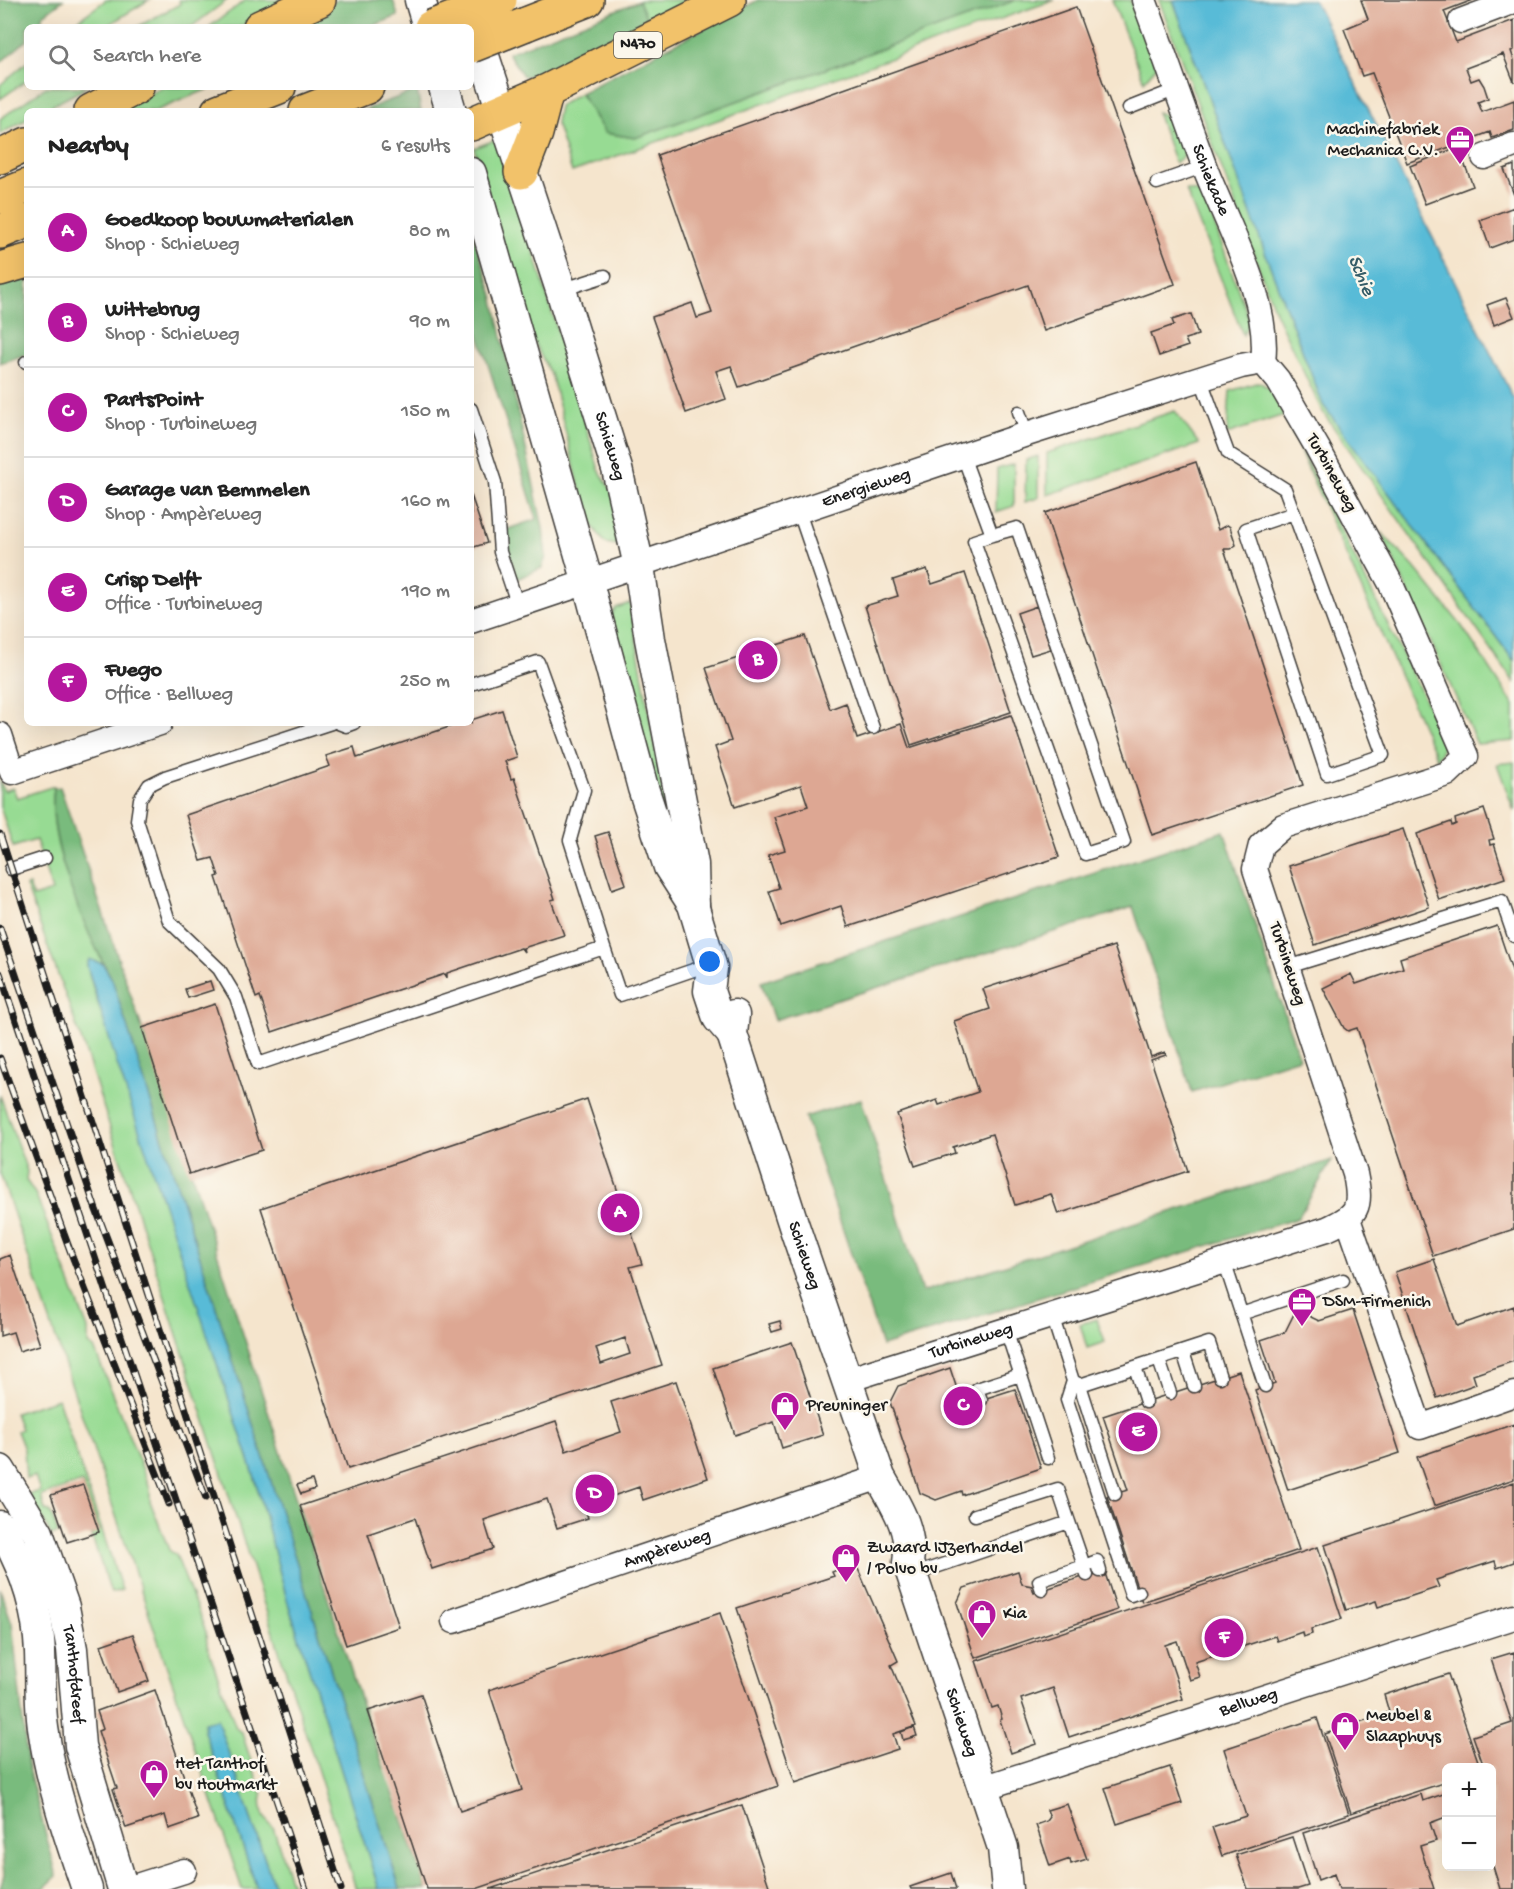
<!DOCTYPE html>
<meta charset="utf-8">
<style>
body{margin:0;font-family:"Gochi Hand",sans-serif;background:#f6f6f6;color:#222}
.controls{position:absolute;right:18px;bottom:18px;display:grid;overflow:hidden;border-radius:9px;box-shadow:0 6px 24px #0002}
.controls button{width:54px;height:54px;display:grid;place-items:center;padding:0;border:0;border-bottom:2px solid #e0e0e0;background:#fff;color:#222;font:30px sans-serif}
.you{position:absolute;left:710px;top:962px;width:21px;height:21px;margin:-15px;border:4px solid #fff;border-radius:50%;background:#1a73e8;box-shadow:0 0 0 9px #1a73e833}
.badge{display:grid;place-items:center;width:39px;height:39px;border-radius:50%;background:#b5179e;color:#fff;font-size:20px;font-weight:700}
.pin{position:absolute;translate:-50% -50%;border:3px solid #fff;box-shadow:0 2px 6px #0006}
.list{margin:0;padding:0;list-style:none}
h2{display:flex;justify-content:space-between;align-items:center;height:78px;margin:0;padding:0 24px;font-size:26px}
h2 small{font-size:20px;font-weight:400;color:#767676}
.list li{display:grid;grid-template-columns:39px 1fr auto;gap:18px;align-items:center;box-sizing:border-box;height:90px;padding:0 24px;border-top:2px solid #e0e0e0}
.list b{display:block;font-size:22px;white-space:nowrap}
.list p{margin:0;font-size:20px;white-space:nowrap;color:#767676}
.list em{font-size:20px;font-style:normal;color:#767676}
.icon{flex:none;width:33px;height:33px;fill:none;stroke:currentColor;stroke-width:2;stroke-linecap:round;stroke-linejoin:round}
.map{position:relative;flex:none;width:1514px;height:1889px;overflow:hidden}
.search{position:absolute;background:#fff;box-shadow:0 6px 24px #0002;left:24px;top:24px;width:450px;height:66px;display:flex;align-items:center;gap:15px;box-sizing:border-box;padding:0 21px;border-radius:9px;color:#767676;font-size:22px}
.panel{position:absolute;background:#fff;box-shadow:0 6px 24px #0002;left:24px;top:108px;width:450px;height:618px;border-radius:9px}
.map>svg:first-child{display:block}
.green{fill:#97db93;stroke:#5a7c58;stroke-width:1.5}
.forest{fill:#79bb7d;stroke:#4a6c4c;stroke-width:1.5}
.water{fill:#58bbd7;stroke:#3a6c7a;stroke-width:1.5}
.building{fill:#dda793;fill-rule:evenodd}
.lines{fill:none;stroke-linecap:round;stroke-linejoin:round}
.service-casing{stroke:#3d3a37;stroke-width:15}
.minor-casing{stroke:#3d3a37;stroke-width:27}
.tertiary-casing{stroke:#3d3a37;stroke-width:33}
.trunk-casing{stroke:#3d3a37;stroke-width:36}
.service{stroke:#fff;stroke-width:12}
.minor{stroke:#fff;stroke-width:24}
.tertiary{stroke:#fff;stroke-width:30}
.trunk{stroke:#f2c26a;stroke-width:33}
.rail-casing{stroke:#1c1c1c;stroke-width:7}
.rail{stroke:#fbf7ec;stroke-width:4.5;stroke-dasharray:14;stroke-linecap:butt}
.trunk-bridge-casing{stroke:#3d3a37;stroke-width:36;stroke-linecap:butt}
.trunk-bridge{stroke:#f2c26a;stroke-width:33}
.labels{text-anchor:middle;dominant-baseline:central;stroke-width:5;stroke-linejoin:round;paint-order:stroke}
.shield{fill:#fbf7ec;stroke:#5f5e5a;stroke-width:1.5}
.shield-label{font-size:16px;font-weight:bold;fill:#1c1c1c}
.poi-label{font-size:18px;fill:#1c1c1c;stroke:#fbf7ec;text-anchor:start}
.street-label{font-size:18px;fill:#1c1c1c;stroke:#fbf7ec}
.water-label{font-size:20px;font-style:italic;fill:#345c67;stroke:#fbf7ec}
</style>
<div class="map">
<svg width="1514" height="1889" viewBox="0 0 1514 1889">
<rect width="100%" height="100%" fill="#fbf7ec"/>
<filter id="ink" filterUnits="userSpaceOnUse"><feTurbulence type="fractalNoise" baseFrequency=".0167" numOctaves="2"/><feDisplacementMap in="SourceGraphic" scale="12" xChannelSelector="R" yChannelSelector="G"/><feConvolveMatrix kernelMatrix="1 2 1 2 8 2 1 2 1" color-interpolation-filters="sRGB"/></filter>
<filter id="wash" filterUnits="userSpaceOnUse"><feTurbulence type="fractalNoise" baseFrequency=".008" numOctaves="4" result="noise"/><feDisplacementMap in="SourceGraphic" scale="24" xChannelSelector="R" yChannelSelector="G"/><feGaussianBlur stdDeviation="1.35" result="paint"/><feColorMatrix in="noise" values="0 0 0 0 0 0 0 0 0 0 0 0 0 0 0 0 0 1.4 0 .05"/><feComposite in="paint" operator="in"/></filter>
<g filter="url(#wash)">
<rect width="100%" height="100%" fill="#f5e5cd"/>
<!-- green -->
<path class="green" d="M106,0H149L105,27H69Z
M179,0H227L191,27H137L180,4Z
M246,0H291L239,27H209Z
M642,0H710L651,28L639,1Z
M1016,0H1054L572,172L556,123L559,106L580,93L605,133L635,138Z
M1112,0H1130L1157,66L1144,81Z
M1159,0H1173L1267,258L1323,405L1514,661V682L1322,411L1276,314Z
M27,62V80L0,99V85Z
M46,87H87L42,111H27V119L0,134V119Z
M162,87H213L155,111H117Z
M1157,112L1178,121L1189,152L1175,163Z
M500,138L599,470C616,496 625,514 617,545L605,543L587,518L552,377L532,339L474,148Z
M1186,190L1203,193L1250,322L1243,335Z
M1259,382L1271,389L1446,742L1437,759L1284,415L1227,434L1230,391Z
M1175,411L1199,444L1047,495V453Z
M1038,456V498L1025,502L1026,460Z
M1014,464V506L996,512L997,469Z
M1381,532L1414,567L1461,625L1514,705V741L1477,744Z
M630,603L676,870L608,619L616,608Z
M1514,762V811L1497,764Z
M0,780L4,791L13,788L17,798L54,786C46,847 81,909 103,964L89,960L87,966L95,994L254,1475L288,1603L379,1889H356L84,1047L26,886L29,885L33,897L52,891L36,840L13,847L0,806Z
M0,1095L27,1171L26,1180L36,1195L88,1329V1344L94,1348L150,1488V1501L169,1550L176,1555L206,1632L207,1645L236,1728L242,1733L262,1795C260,1808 262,1819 273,1827L293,1889H275L217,1719L204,1731L257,1889H242L0,1173Z
M1097,1319L1105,1342L1087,1348L1080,1324Z
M58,1399L122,1590L111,1593L91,1534L99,1531L82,1482L41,1496L45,1510L50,1511L58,1533L52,1536L28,1495L40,1491L35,1476L26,1479L24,1449L17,1431L21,1429L15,1413Z"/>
<!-- forest -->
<path class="forest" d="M0,0H63L42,16L41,27H27V40L0,63Z
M338,0H393L398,16L370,27H282Z
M758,0H1016L635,138L605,133L580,93Z
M639,1L651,28L555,75L523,76L508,53Z
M417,90L421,111H361H362Z
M471,195L472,232L493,295L543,528L546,557L542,568L517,579L502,531L537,519L471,311Z
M27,267V354L0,363V275Z
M60,787L195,1184L366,1717L427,1889H400L112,979C86,933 46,842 54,788Z
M1224,831L1299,1058L1192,1092L1133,907L774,1020L761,982Z
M861,1099L922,1292L1332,1160L1298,1218L882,1346L805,1117Z
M0,1589L12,1623L28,1768L57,1876L43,1889H0L4,1875L0,1832Z"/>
<!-- water -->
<path class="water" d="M1173,0H1314L1514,400V661L1323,405L1267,258Z
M89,959L103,964L112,979L400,1889H379L288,1603L254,1475L117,1064L87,966Z
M217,1719L275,1889H257L204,1731V1722Z"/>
<g id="blocks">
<!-- building -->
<path class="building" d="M1361,0H1473L1444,11L1456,42L1514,20V50L1511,51L1514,60V82L1503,54L1466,68L1471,81L1479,78L1484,86L1488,98L1478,102L1482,112L1514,100V130L1492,138L1490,132L1407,163L1372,73L1362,76L1344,29L1368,19Z
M1076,7L1175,284L1044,331L1028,285L739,387L731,366L716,371L726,399L686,413L652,317L692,303L697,318L712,313L657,155Z
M1458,147L1473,186L1425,204L1410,166Z
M1514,165V195L1504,169Z
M1514,207V239L1490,248L1480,220Z
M1506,298L1514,317L1494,325L1487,305Z
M1191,314L1198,335L1185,339L1188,346L1159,356L1151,333L1174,325L1172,320Z
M1196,462L1218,530L1227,525L1230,527L1236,545L1230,549H1224L1303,785L1152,835L1045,513Z
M471,495L487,543L471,548Z
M927,569L932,584L965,573L1011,712L911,745L865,606L898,596L893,580Z
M1037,606L1051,649L1031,655L1017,613Z
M805,636L830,709L846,703L857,739L901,724L909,748L1011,715L1059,857L848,927L841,906L781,926L769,891L779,888L768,855L785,850L774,817L808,806L801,785L735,807L715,747L731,741L706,668L748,655L745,648L761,642L764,649Z
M502,710L517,757L505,761L511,779L514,778L555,899L551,900L564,935L523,948L524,952L521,948L447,973V978L445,974L272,1032L260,996L256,998L216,877L219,876L213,858L201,861L186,815L330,766L326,756L354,747L357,758L461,723H471V720Z
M1484,809L1494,839L1489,840L1490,845L1494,844L1505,878L1439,900L1417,834L1451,822L1452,826L1456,824L1455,819Z
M1403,829L1429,907L1315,945L1289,866Z
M608,832L626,884L612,889L595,836Z
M1497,926L1514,976V1229L1433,1256L1357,1028L1348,1031L1344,1028L1323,988L1351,974L1356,984L1403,968L1400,958Z
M1114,946L1151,1057L1165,1052L1166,1055L1151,1060L1188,1171L1058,1214L1051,1194L1015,1205L992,1134L953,1147L955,1153L915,1166L897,1114L937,1100L939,1105L978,1092L954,1021L990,1009L983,989Z
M210,981L213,990L188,998L185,989Z
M215,1004L262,1150L189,1174L142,1028Z
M587,1099L642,1264L630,1267L662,1365L348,1469L261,1208ZM625,1338L630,1354L601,1364L596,1348Z
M10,1255L40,1345L19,1351L13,1332L0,1336V1259Z
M1434,1259L1457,1326L1514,1306V1361L1473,1375L1476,1384L1437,1398L1395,1272Z
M1296,1310L1319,1321L1353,1310L1400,1453L1288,1490L1255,1390L1275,1383L1261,1340L1285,1332Z
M780,1321L782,1329L772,1332L769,1324Z
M792,1342L823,1435L782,1448L774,1422L735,1435L713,1368Z
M950,1368L959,1395L969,1396L971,1403L1015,1389L1041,1468L962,1495L961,1491L936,1500L920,1493L890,1402L898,1386Z
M1239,1371L1299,1550L1142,1602L1107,1496L1128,1490L1103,1416Z
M676,1381L708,1478L643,1500L639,1487L584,1506L588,1518L557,1528L547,1499L484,1520L493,1549L432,1569L415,1518L368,1534L399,1627L346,1645L300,1506L556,1421L566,1451L621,1432L611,1402Z
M1514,1424V1479L1434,1506L1417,1457Z
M312,1480L315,1489L301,1494L297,1485Z
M1514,1482V1562L1497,1568L1495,1561L1436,1580L1439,1587L1378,1607L1376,1601L1346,1610L1325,1545Z
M83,1485L99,1532L67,1542L51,1495Z
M1318,1547L1342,1619L1311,1629L1312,1634L1303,1637L1302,1632L1277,1641L1275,1636L1195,1662L1200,1677L1190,1680L1177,1641L1165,1645L1183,1699L1069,1737L1053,1688L1021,1699L1036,1744L1011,1753L1000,1720L1002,1719L998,1706L992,1708L976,1661Z
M855,1562L898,1661L891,1665L916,1726L893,1734L898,1749L795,1783L737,1608L834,1576L832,1572Z
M1104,1570L1117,1610L975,1658L957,1603L964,1588L1018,1571L1022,1584L1032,1586L1034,1593Z
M720,1613L778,1786L476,1889H427L368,1711L421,1694L460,1811L522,1790L489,1690Z
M133,1634L149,1681L117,1692L101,1645Z
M1514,1652V1889H1500L1492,1863V1768L1484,1767L1473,1736L1512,1723L1491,1659Z
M1448,1674L1480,1767H1446V1782L1351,1813L1325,1734L1389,1712L1384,1695Z
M155,1690L198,1819L169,1829L165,1815L126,1828L113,1789L117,1788L98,1731L103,1729L97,1711Z
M1317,1718L1349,1814L1222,1856L1212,1827L1246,1816L1224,1749Z
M914,1727L917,1736L903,1740L901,1732Z
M1170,1767L1182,1803L1117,1824L1105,1788Z
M1446,1793V1817L1430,1823L1436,1841L1420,1846L1434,1889H1339L1334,1874L1318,1880L1303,1833L1421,1794L1423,1801Z
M1067,1804L1087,1859L1071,1864L1070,1859L1050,1866L1036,1825L1047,1821L1050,1817L1047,1810Z
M742,1805L770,1889H490Z
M1292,1837L1308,1886L1298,1889H1248L1236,1855Z
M951,1873L956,1889H911L910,1887Z"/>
</g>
</g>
<g filter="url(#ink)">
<use href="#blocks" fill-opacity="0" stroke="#3d3a37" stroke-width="1.5"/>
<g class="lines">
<!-- service casing -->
<g class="service-casing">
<path id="service" d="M1129,108L1177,89
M1157,183L1205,166
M561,290L605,276
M26,362H27
M1201,380L1228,453L1285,489L1383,755L1327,774L1246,529L1294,513
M471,409L495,482L500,552L518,606
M1019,412L1027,434
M963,456L992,535L1017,528L1124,842L1085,854L974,541L992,535
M799,512L873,728
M471,684L538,662L584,790L570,840L604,948
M331,723L165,777L149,785L140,799L137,820L169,921L219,969L236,997L258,1064L604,948L620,995L711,964
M338,723L346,726L354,723
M11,869L45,858
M1288,967L1502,901L1514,936
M1224,1261L1265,1386
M1241,1314L1343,1280
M1052,1315L1073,1381
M1006,1330L1048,1458
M1183,1352L1194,1386
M1159,1360L1170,1393
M1135,1367L1146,1402
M1080,1385L1115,1494
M981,1400L977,1389L1020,1375
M975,1515L1058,1489L1069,1522
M912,1575L1069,1522L1084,1566L1039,1581L1042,1590
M1087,1575L1084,1566L1097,1561L1100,1571
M1139,1592L1131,1595L1067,1400L1073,1381L1080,1385L1209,1343L1220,1377"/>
</g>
<!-- minor casing -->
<g class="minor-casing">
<g id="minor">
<path id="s1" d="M1144,0C1165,56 1184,112 1205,168C1227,225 1271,301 1263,362"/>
<path d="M1461,21L1514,1"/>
<path d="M1484,157L1514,145"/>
<path id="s2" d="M471,621L1027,434L1241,366L1263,362"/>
<path d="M0,735L12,772L160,723"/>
<path d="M1348,1219L1420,1427L1514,1394"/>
<path id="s3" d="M847,1380L1327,1229C1358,1215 1362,1208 1355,1174L1255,869L1261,845L1283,826L1447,774L1466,756L1390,582L1317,447L1278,380L1263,362"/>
<path id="s4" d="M454,1621L880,1477"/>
<path id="s5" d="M983,1788L1514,1617"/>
<path d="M127,1889L184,1871"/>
</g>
</g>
<!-- tertiary casing -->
<g class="tertiary-casing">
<g id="tertiary">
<path d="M420,0L428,27"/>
<path id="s6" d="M472,20L561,290L617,469L639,566L650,639L693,864L694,908L712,968L709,991L718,1018L732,1034"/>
<path d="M444,87L451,111"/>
<path d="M471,173L588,583L643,788L669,867L694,906"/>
<path id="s7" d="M734,1015L732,1034L794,1226L880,1477C896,1506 913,1529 908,1563L1003,1848L1007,1889"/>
<path id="s8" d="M0,1470L38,1533L64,1607L72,1649L80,1746L123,1889"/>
<path d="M0,1526C23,1564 38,1607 40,1652C41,1679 39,1707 44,1734C52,1787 70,1839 87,1889"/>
</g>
</g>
<!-- trunk casing -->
<g class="trunk-casing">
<path id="trunk" d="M526,24L587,0
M260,27L319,0
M91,111L137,87
M218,111L279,87
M306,111L367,87
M471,124L547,91L729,0
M0,157L27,144
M521,172L536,133L547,91
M0,197L27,186
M0,232L27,221
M0,269L27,261"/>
</g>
<!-- service -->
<use href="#service" class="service"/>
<!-- minor -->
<use href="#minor" class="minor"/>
<!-- tertiary -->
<use href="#tertiary" class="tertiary"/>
<!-- trunk -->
<use href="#trunk" class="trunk"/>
<!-- rail casing -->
<g class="rail-casing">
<path id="rail" d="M0,834L341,1889
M0,928L95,1207L206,1498
M0,973L306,1889
M0,1058L71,1253L169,1504"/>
</g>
<!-- rail -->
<use href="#rail" class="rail"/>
<!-- trunk-bridge casing -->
<g class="trunk-bridge-casing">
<path id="trunk-bridge" d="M431,27L500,0
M471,46L526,24"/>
</g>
<!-- trunk-bridge -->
<use href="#trunk-bridge" class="trunk-bridge"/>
</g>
</g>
<!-- icons -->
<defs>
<g id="office-pin" transform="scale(1.5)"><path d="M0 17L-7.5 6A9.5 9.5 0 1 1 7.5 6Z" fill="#b5179e" stroke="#fbf7ec"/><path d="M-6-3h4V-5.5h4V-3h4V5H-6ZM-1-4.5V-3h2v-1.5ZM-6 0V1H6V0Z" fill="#fff"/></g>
<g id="shop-pin" transform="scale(1.5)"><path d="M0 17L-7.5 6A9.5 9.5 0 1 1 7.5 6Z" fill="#b5179e" stroke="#fbf7ec"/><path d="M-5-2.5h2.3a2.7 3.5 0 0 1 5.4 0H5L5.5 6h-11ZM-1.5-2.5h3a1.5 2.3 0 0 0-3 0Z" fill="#fff"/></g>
</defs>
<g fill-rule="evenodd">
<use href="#office-pin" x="1460" y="140"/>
<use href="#office-pin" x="1302" y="1302"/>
<use href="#shop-pin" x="785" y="1406"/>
<use href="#shop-pin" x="846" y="1558"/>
<use href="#shop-pin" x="982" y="1614"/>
<use href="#shop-pin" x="1345" y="1726"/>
<use href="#shop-pin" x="154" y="1774"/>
</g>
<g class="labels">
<!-- shield labels -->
<rect class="shield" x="614" y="32" width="48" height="26" rx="4.5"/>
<g class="shield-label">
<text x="638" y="45">N470</text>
</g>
<!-- poi labels -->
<g class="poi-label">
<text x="1439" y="130" text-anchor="end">Machinefabriek<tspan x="1439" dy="21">Mechanica C.V.</tspan></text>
<text x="1323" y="1302">DSM-Firmenich</text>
<text x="806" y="1406">Preuninger</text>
<text x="867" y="1548">Zwaard IJzerhandel<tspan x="867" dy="21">/ Polvo bv</tspan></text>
<text x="1003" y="1614">Kia</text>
<text x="1366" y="1716">Meubel &amp;<tspan x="1366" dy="21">Slaaphuys</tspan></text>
<text x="175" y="1764">Het Tanthof<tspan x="175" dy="21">bv Houtmarkt</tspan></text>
</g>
<!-- street labels -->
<g class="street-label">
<text stroke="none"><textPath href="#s1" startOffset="192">Schiekade</textPath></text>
<text stroke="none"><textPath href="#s6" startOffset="448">Schieweg</textPath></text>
<text transform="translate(1331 473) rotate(61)">Turbineweg</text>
<text stroke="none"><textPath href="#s2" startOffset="417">Energieweg</textPath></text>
<text transform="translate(1287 964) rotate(72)">Turbineweg</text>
<text stroke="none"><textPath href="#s7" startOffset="252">Schieweg</textPath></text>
<text stroke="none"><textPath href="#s3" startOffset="130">Turbineweg</textPath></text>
<text stroke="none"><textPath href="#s4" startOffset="225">Ampèreweg</textPath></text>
<text stroke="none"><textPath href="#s8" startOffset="220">Tanthofdreef</textPath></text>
<text stroke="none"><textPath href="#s5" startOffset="279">Bellweg</textPath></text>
<text stroke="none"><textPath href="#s7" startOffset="747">Schieweg</textPath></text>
</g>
<!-- water labels -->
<g class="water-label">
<text transform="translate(1360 276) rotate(67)">Schie</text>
</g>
</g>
</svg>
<div class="controls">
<button>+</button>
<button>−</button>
</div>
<div class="you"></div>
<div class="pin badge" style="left:620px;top:1213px">A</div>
<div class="pin badge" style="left:758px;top:660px">B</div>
<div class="pin badge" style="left:963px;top:1406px">C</div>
<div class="pin badge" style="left:595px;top:1494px">D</div>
<div class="pin badge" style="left:1138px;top:1432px">E</div>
<div class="pin badge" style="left:1224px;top:1638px">F</div>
<div class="search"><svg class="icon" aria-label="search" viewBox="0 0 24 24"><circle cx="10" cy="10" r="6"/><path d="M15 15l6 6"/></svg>Search here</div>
<section class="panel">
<h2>Nearby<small>6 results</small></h2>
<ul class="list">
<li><span class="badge">A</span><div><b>Goedkoop bouwmaterialen</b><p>Shop · Schieweg</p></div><em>80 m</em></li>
<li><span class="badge">B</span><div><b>Wittebrug</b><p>Shop · Schieweg</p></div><em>90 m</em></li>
<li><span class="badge">C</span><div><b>PartsPoint</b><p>Shop · Turbineweg</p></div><em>150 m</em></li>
<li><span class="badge">D</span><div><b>Garage van Bemmelen</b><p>Shop · Ampèreweg</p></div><em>160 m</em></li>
<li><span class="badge">E</span><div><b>Crisp Delft</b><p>Office · Turbineweg</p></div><em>190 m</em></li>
<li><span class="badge">F</span><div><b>Fuego</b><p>Office · Bellweg</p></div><em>250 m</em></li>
</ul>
</section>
</div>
